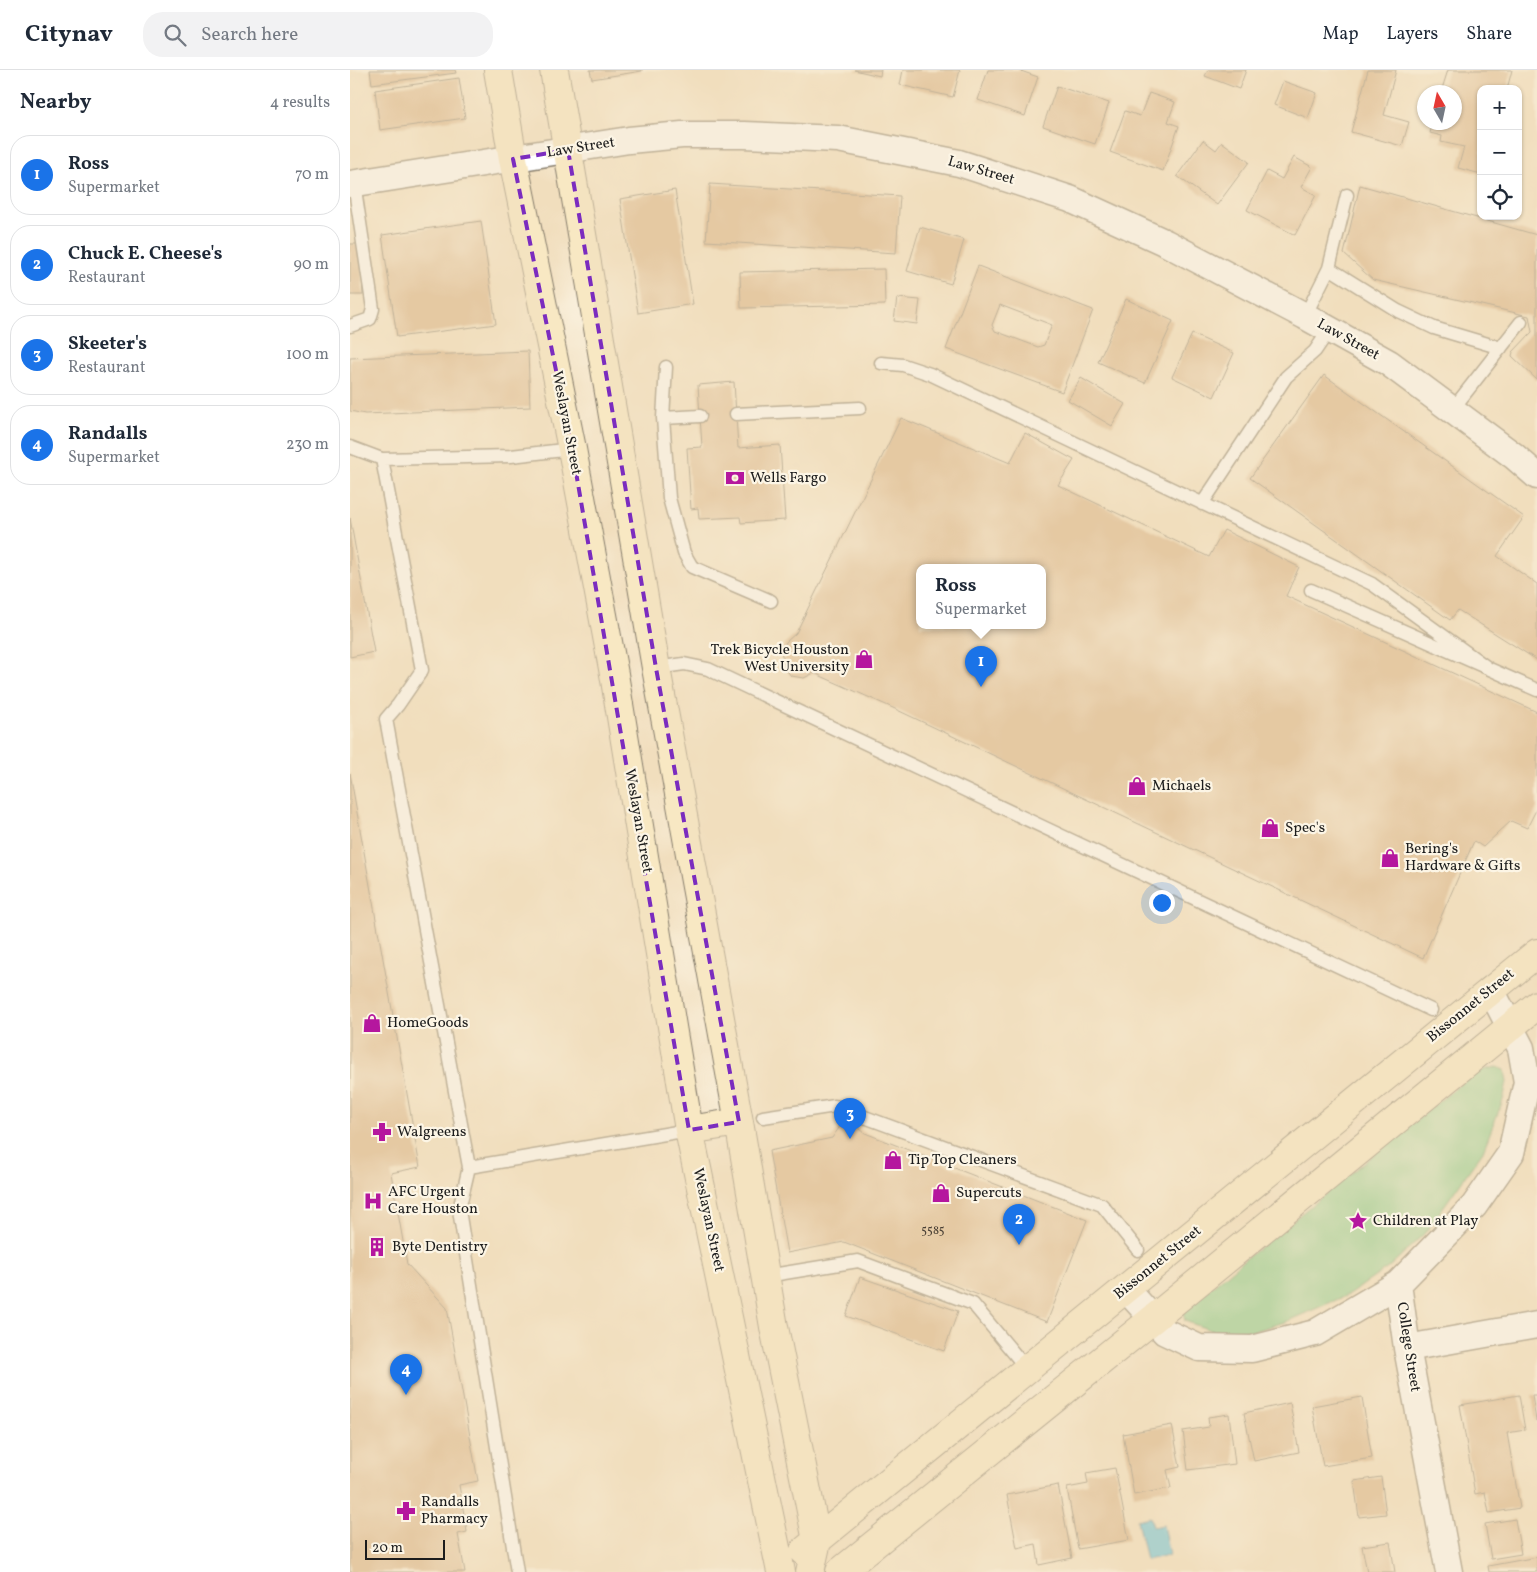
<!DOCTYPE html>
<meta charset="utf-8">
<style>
body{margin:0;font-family:Vollkorn,serif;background:#f2f2f3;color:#1f2937}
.controls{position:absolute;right:15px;top:15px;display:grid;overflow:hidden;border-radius:10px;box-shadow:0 1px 4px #0004}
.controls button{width:45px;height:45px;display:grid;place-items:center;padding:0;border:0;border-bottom:1px solid #e0e1e3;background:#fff;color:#1f2937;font:25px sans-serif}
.compass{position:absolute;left:1067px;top:15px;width:45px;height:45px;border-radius:50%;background:#fff;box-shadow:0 1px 4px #0004;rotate:351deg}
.scale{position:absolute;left:15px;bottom:12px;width:80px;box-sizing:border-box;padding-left:5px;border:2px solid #1c1c1c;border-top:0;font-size:14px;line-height:18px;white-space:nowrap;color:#1c1c1c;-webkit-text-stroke:4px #fcf5e5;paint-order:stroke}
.you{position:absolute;left:811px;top:832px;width:18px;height:18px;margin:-12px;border:4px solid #fff;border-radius:50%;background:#1a73e8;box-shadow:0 0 0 8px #1a73e833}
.badge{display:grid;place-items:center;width:32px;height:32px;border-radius:50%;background:#1a73e8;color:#fff;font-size:16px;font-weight:700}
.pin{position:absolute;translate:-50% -41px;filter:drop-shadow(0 1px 2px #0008)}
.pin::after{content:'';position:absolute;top:26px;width:18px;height:15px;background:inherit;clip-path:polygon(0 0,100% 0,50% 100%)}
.popup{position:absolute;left:566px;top:494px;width:130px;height:65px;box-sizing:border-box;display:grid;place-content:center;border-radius:10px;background:#fff;filter:drop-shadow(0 1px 4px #0005);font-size:16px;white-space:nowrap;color:#747a83}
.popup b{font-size:19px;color:#1f2937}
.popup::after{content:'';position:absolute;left:50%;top:100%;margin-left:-10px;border:10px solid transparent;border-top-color:#fff}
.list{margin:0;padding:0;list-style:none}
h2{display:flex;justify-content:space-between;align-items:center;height:65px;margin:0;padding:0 20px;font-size:21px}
h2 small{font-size:16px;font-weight:400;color:#747a83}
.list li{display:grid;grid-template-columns:32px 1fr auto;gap:15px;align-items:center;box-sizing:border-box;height:80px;margin:0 10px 10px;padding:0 10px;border:1px solid #e0e1e3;border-radius:20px}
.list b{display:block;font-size:19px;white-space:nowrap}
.list p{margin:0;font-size:16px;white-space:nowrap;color:#747a83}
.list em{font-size:16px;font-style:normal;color:#747a83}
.icon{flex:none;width:28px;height:28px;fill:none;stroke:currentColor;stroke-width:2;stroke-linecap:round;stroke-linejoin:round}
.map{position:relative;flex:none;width:1187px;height:1502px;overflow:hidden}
header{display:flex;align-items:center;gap:30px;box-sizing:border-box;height:70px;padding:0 25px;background:#fff;border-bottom:1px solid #e0e1e3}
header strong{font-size:24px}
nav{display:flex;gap:28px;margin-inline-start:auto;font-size:18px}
.search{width:350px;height:45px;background:#f2f2f3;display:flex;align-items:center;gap:12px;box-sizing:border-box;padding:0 18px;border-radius:20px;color:#747a83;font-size:19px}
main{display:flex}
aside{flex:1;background:#fff}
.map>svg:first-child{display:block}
.green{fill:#81cb88;stroke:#4e7452}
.water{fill:#5ec1dc;stroke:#3d6e7c}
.building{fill:#d7af82;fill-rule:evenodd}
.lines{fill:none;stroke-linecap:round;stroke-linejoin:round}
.service-casing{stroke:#867d6c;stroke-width:15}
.minor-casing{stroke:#867d6c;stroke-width:29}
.secondary-casing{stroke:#867d6c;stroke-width:30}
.service{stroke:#fff;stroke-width:12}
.minor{stroke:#fff;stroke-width:26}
.secondary{stroke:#f8e8c3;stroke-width:28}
.marked{fill:none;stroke:#7b2cbf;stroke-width:4;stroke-dasharray:10 6;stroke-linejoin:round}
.labels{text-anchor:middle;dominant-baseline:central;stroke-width:4.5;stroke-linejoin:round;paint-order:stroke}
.number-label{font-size:12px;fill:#4b4136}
.street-label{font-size:15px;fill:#1c1c1c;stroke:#fcf5e5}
.poi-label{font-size:15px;fill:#1c1c1c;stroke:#fcf5e5;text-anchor:start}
</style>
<header>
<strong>Citynav</strong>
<div class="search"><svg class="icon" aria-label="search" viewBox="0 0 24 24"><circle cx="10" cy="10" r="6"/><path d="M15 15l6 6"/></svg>Search here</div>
<nav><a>Map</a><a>Layers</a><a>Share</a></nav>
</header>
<main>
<aside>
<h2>Nearby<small>4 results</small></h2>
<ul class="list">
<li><span class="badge">1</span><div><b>Ross</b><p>Supermarket</p></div><em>70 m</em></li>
<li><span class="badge">2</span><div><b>Chuck E. Cheese's</b><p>Restaurant</p></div><em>90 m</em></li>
<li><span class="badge">3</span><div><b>Skeeter's</b><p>Restaurant</p></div><em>100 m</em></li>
<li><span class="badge">4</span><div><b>Randalls</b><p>Supermarket</p></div><em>230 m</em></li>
</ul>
</aside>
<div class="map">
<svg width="1187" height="1502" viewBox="0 0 1187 1502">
<rect width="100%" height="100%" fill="#fcf5e5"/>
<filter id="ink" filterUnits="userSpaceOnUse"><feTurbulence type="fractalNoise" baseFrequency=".02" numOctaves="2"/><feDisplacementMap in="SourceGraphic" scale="10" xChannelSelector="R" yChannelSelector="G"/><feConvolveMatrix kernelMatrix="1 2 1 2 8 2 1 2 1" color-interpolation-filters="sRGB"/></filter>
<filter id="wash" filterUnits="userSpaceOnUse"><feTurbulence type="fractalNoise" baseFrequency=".0096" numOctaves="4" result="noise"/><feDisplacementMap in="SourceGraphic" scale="20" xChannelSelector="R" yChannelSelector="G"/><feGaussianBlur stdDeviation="1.12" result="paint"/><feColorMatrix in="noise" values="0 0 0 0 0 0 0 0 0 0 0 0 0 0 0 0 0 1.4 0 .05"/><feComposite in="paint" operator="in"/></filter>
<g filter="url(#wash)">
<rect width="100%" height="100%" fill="#f1debd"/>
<!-- green -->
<path class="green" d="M1147,997L1155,1000L1157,1012L1153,1030L1133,1081L1075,1163L1039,1197L1000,1224L935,1252L904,1261H863L835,1251L833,1243L839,1235L1125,1002Z"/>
<!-- water -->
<path class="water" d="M800,1447L803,1457L813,1455L819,1485L796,1490L787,1450Z"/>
<g id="blocks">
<!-- building -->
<path class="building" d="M20,0H105L106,3L22,14Z
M240,0H292V1L242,9Z
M504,0H531L530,6Z
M553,0H610L603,27L550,15Z
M638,0H668L688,7L675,46L628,30Z
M858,0H896L889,19L855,6Z
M1018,0H1046L1034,45L1059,52L1052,76L1001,62Z
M1098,0H1162L1157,19H1131V104L1108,98L1114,77L1091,72L1092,66L1080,63L1083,52H1104V22H1091Z
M109,8L115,48L30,60L25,20Z
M933,11L967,23L958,48L924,35Z
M707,16L759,33L745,74L693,56Z
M799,23L825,32L818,52L829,56L813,101L760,82L775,41L790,46Z
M853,70L866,80L872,72L899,92L867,135L827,106Z
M944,87L962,97L951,117L966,125L945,165L897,140L917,101L932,109Z
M360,114L550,126L546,183L356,171Z
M1010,115L1187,165V310L1162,286L1163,282L1182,262L1179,246L1023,210L994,184Z
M325,120L343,234L288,243L270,129Z
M131,151L146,254L47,267L32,165Z
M570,157L614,170L601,214L557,201Z
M0,174H11L13,225H0Z
M628,196L743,240L712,322L596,279ZM650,235L702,255L694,275L688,277L645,261L642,255Z
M534,199L535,235L391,238L390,202Z
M547,228L570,230L567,254L544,251Z
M776,229L823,251L795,313L748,292Z
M842,264L884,283L864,327L822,307Z
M178,281L180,337L15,344L0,341V288Z
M974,305L1174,447L1147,486L1187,514V590L1108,540L1100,550L900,408Z
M731,308L775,334L762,356L718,330Z
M384,312L388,378L430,375L435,450L391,453L390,447L349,449L348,438L341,439L337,378L352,377L348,315Z
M551,348L660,393L675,363L724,390L708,415L859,487L874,460L949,497L936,526L1187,642V738L1177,758L1161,751L1133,777L1124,771L1073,888L543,638L464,603L454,608L441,606L435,598L431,581L436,572L446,563ZM570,498H692V556H570Z
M0,448L24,582L0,587Z
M0,703L70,1097L41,1103L57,1194L97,1238L128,1411L109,1415L117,1462L108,1464L115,1502H0Z
M502,1053L515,1063L737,1150L697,1252L494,1172L437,1183L419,1081L482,1068L491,1055Z
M510,1207L608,1241L594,1281L496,1246Z
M1169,1325L1175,1360L1157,1363L1170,1438L1139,1443L1135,1422L1125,1424L1110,1335Z
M1182,1325H1187V1351H1186Z
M1012,1327L1022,1388L973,1396L962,1336Z
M940,1333L949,1382L904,1391L894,1343Z
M879,1344L885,1394L838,1400L833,1361L859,1357L858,1347Z
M822,1355L830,1397L817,1400L821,1418L784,1425L773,1364Z
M765,1398L779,1470L728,1479L717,1418L738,1414L736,1403Z
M1031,1407L1036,1444L1009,1447L1004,1411Z
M708,1415L722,1488L689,1495L686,1474L667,1478L657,1425Z
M1165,1449L1171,1484L1141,1489L1135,1454Z
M1040,1472L1045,1502H1017L1012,1476Z
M1187,1487V1502H1139L1138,1496Z"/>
</g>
</g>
<g filter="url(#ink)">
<use href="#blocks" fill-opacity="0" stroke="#867d6c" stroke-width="1"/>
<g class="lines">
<!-- service casing -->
<g class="service-casing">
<path id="service" d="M979,198L1048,241L1084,258L1151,278
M955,246L979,198L997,125
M0,256L20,249L23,239L4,113
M531,293L553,295L580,304L1022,514L1138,598
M316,297L313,348L319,428L334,483L342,497L421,531
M1102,340L1171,252
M386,344L510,338
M313,348L350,346
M0,377L32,389L161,386L222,379
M32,389L72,600L48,635L36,649L119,1097L109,1140L167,1502
M852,434L936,307L965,281L980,259
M961,520L1187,620
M306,598L334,594L358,599L1081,940
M413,1047L485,1036L752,1135L788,1180
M119,1097L339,1060
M416,1206L508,1191L623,1234L677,1299"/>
</g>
<!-- minor casing -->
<g class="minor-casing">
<path id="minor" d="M0,114L279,70L332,65H394L488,69L609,93L720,129L816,173L955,246L1039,293L1164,386L1187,406
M776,1219L815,1262L849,1278L902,1279L965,1263L1048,1214
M1057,1278L1187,1255
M1099,1502L1057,1278L1048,1214L1124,1136L1161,1083L1177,1012L1171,978L1141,920"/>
</g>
<!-- secondary casing -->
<g class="secondary-casing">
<path id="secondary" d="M148,0L163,89L222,379L264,604L339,1060L431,1502
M204,0L306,598L389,1052L424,1257L467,1471L460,1502
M339,1060L389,1052
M454,1481L1187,883
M490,1502L803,1249L1187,935"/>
</g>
<!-- service -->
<use href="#service" class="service"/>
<!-- minor -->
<use href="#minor" class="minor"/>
<!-- secondary -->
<use href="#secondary" class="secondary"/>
</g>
</g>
<!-- marked area -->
<path d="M0 0H1187V1502H0ZM218,80L306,598L389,1052L339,1060L222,379L163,89Z" fill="#f1debd" fill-opacity=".55" fill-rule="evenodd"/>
<path class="marked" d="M218,80L306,598L389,1052L339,1060L222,379L163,89Z"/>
<!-- icons -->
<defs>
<g id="bank-bare" transform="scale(1.5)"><path d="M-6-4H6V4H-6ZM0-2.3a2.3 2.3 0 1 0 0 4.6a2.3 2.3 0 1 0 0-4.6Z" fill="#b5179e" stroke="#fcf5e5" stroke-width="2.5" paint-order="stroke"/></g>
<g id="shop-bare" transform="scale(1.5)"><path d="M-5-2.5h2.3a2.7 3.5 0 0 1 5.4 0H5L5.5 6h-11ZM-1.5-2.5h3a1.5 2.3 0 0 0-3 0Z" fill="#b5179e" stroke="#fcf5e5" stroke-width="2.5" paint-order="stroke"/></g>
<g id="pharmacy-bare" transform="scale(1.5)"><path d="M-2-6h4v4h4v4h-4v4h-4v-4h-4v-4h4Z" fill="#b5179e" stroke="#fcf5e5" stroke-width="2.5" paint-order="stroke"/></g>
<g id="hospital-bare" transform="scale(1.5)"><path d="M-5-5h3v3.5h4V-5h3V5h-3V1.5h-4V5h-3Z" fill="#b5179e" stroke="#fcf5e5" stroke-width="2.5" paint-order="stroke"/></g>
<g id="sight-bare" transform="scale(1.5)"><path d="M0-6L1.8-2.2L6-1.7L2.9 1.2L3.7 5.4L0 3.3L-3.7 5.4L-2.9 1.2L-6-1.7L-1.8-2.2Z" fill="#b5179e" stroke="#fcf5e5" stroke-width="2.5" paint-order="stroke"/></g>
<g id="building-bare" transform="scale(1.5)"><path d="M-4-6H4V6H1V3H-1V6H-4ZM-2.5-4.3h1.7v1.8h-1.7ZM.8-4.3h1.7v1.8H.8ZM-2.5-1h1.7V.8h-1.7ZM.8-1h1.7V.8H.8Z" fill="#b5179e" stroke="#fcf5e5" stroke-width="2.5" paint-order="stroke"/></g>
</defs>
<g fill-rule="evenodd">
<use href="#bank-bare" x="385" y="408"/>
<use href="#shop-bare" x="514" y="589"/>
<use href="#shop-bare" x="787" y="716"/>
<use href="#shop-bare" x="920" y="758"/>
<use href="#shop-bare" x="1040" y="788"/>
<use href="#shop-bare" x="22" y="953"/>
<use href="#pharmacy-bare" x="32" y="1062"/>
<use href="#shop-bare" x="543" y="1090"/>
<use href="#shop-bare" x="591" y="1123"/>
<use href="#hospital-bare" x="23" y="1131"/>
<use href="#sight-bare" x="1008" y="1151"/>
<use href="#building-bare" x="27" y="1177"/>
<use href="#pharmacy-bare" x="56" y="1441"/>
</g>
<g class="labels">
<!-- number labels -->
<g class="number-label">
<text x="583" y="1161">5585</text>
</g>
<!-- street labels -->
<g class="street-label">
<text transform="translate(231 78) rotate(-9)">Law Street</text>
<text transform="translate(631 101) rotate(16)">Law Street</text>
<text transform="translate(998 270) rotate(29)">Law Street</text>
<text transform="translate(216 353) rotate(79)">Weslayan Street</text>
<text transform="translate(288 751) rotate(80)">Weslayan Street</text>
<text transform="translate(1121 936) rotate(-39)">Bissonnet Street</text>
<text transform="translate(358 1150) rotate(78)">Weslayan Street</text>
<text transform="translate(808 1193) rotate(-39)">Bissonnet Street</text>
<text transform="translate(1058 1277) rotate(81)">College Street</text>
</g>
<!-- poi labels -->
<g class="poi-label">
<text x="400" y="408">Wells Fargo</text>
<text x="499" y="580" text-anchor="end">Trek Bicycle Houston<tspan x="499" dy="17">West University</tspan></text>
<text x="802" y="716">Michaels</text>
<text x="935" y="758">Spec's</text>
<text x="1055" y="779">Bering's<tspan x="1055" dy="17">Hardware &amp; Gifts</tspan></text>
<text x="37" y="953">HomeGoods</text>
<text x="47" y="1062">Walgreens</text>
<text x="558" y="1090">Tip Top Cleaners</text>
<text x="38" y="1122">AFC Urgent<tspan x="38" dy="17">Care Houston</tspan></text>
<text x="606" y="1123">Supercuts</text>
<text x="1023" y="1151">Children at Play</text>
<text x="42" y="1177">Byte Dentistry</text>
<text x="71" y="1432">Randalls<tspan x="71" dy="17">Pharmacy</tspan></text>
</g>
</g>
</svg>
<div class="controls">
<button>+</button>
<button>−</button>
<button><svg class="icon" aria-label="locate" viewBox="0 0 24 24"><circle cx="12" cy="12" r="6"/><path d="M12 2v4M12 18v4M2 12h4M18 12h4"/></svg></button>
</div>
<svg class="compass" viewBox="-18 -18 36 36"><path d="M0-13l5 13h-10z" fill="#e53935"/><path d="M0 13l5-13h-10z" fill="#747a83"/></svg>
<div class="scale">20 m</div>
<div class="you"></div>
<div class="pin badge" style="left:631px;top:617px">1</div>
<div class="popup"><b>Ross</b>Supermarket</div>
<div class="pin badge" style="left:669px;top:1175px">2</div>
<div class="pin badge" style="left:500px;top:1069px">3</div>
<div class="pin badge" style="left:56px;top:1325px">4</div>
</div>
</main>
